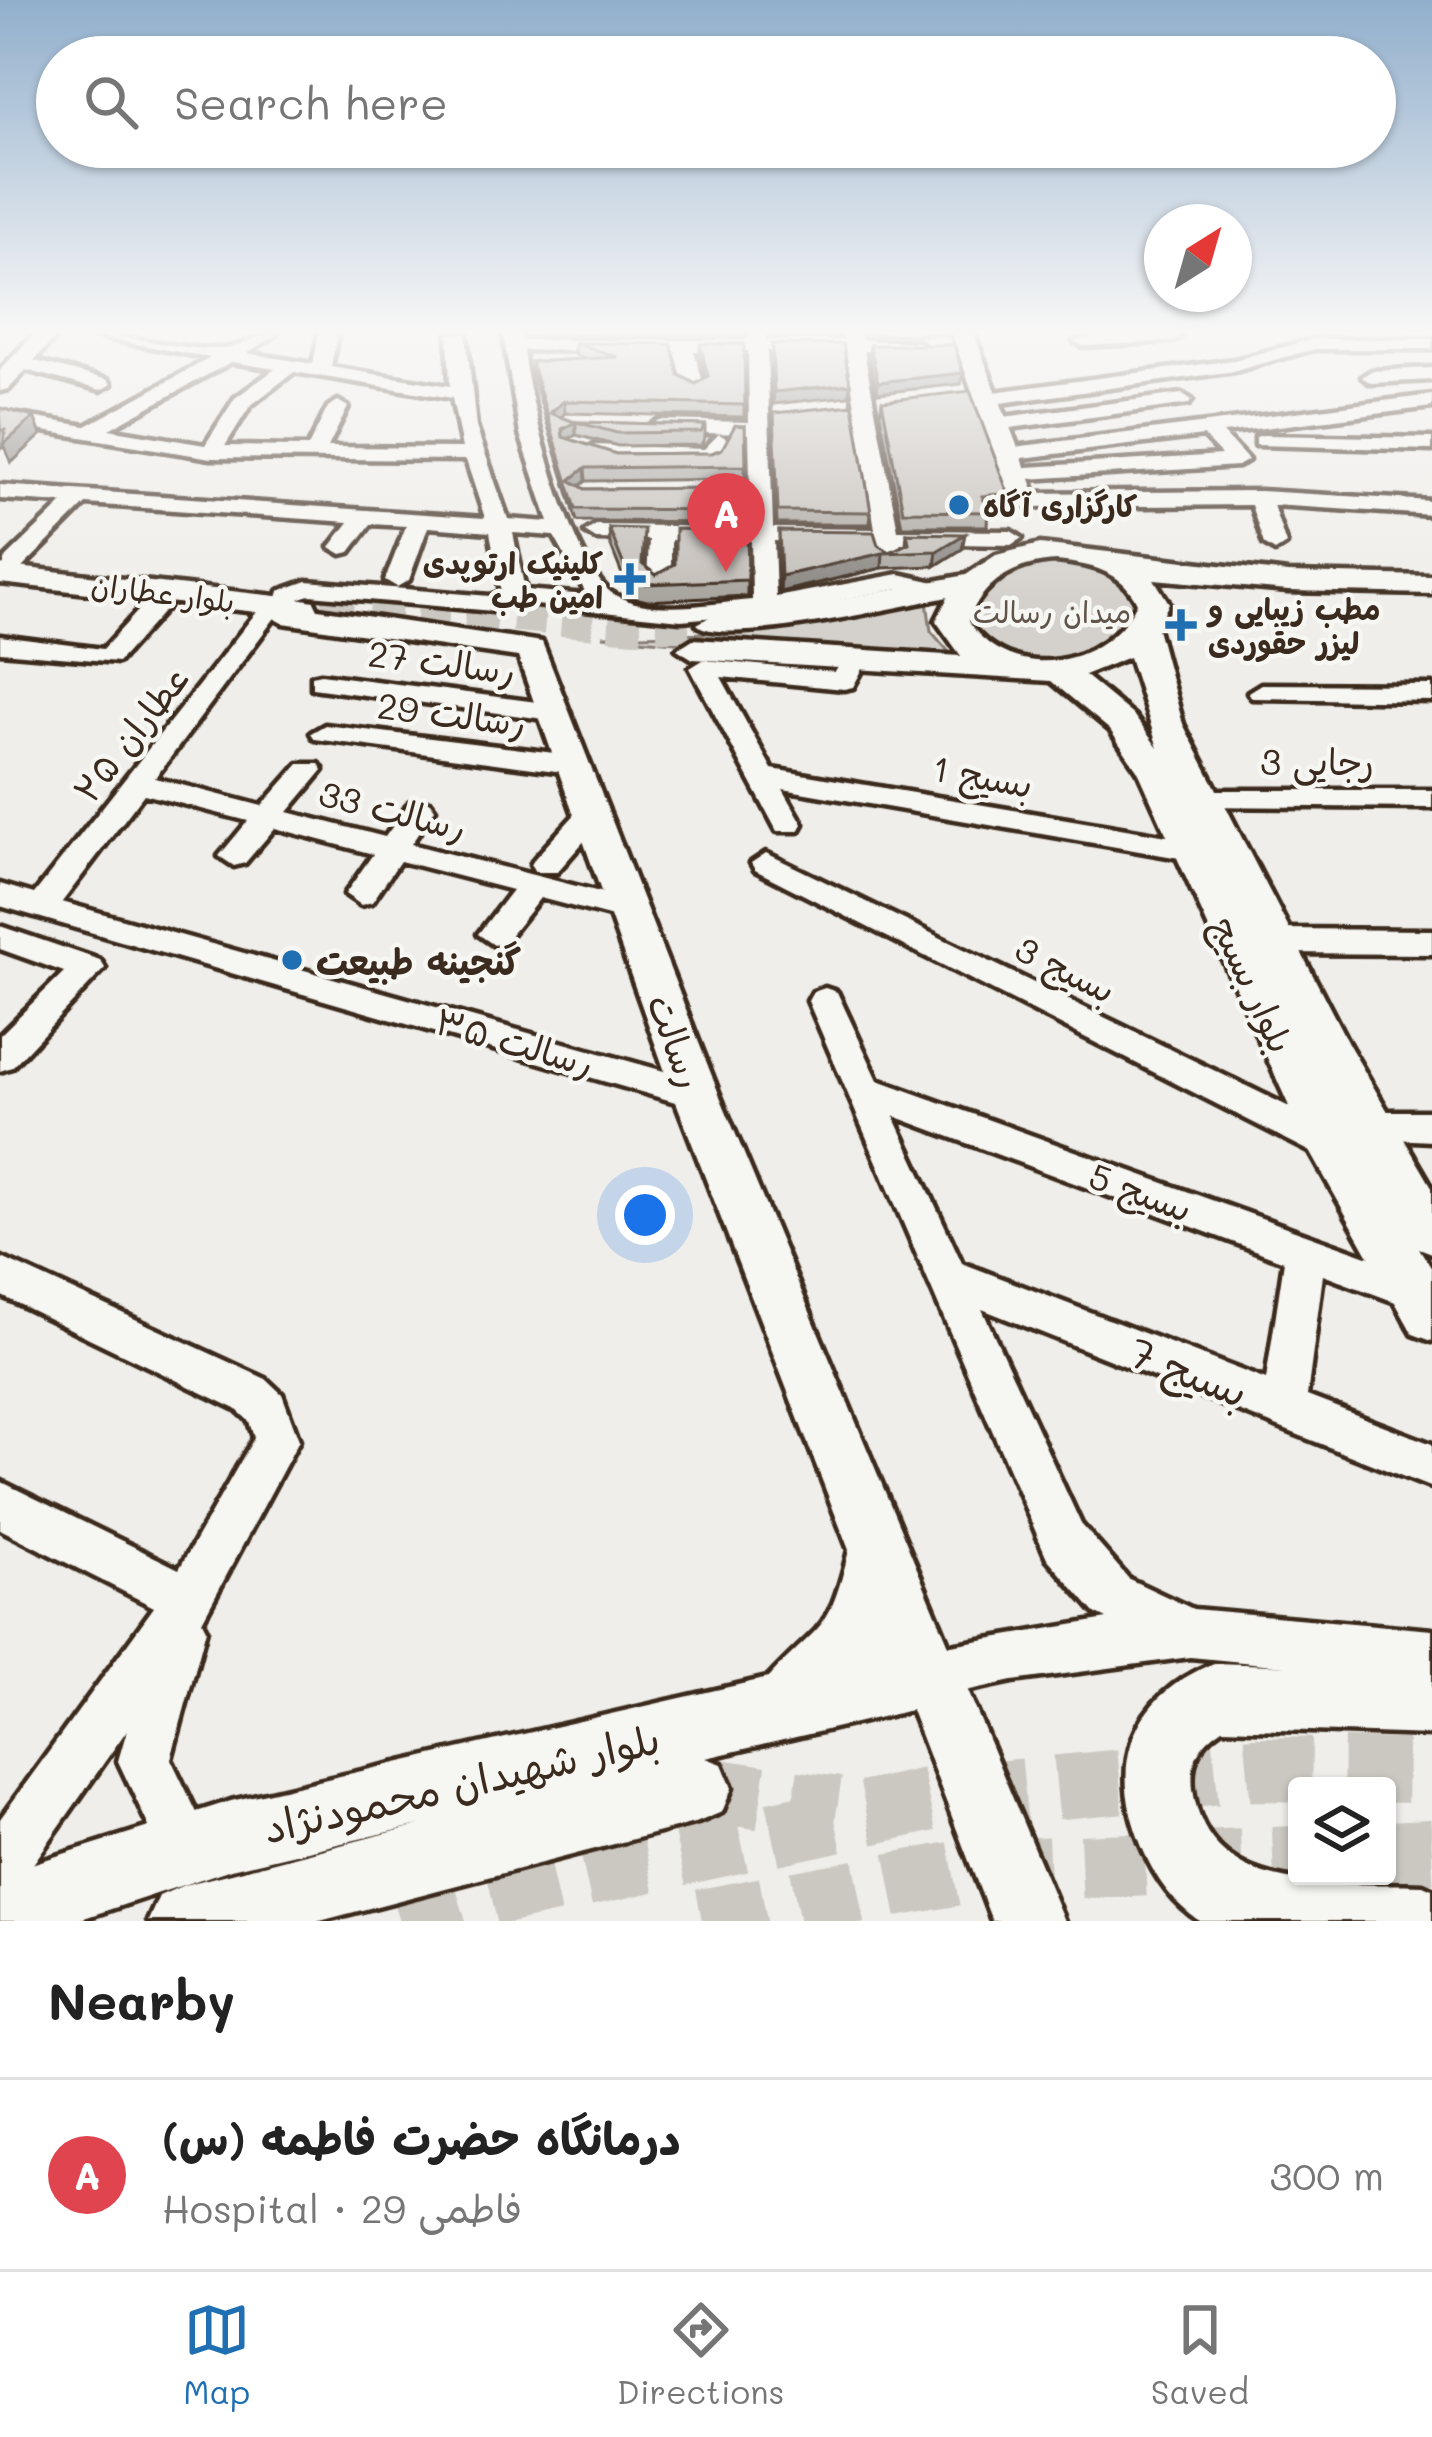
<!DOCTYPE html>
<meta charset="utf-8">
<style>
body{margin:0;font-family:Mali,"Playpen Sans Arabic",sans-serif;background:#f6f6f6;color:#222}
.controls{position:absolute;right:36px;bottom:36px;display:grid;overflow:hidden;border-radius:12px;box-shadow:0 3px 9px #0004}
.controls button{width:108px;height:108px;display:grid;place-items:center;padding:0;border:0;border-bottom:3px solid #e0e0e0;background:#fff;color:#222;font:60px sans-serif}
.compass{position:absolute;left:1144px;top:204px;width:108px;height:108px;border-radius:50%;background:#fff;box-shadow:0 3px 9px #0004;rotate:37deg}
.you{position:absolute;left:645px;top:1215px;width:42px;height:42px;margin:-30px;border:9px solid #fff;border-radius:50%;background:#1a73e8;box-shadow:0 0 0 18px #1a73e833}
.badge{display:grid;place-items:center;width:78px;height:78px;border-radius:50%;background:#1f6fb2;color:#fff;font-size:39px;font-weight:700}
.pin{position:absolute;translate:-50% -99px;filter:drop-shadow(0 3px 6px #0008)}
.pin::after{content:'';position:absolute;top:63px;width:42px;height:36px;background:inherit;clip-path:polygon(0 0,100% 0,50% 100%)}
.list{margin:0;padding:0;list-style:none}
h2{display:flex;justify-content:space-between;align-items:center;height:156px;margin:0;padding:0 48px;font-size:51px}
h2 small{font-size:39px;font-weight:400;color:#767676}
.list li{display:grid;grid-template-columns:78px 1fr auto;gap:36px;align-items:center;box-sizing:border-box;height:192px;padding:0 48px;border-top:3px solid #e0e0e0}
.list b{display:block;font-size:45px;white-space:nowrap}
.list p{margin:0;font-size:39px;white-space:nowrap;color:#767676}
.list em{font-size:39px;font-style:normal;color:#767676}
.icon{flex:none;width:66px;height:66px;fill:none;stroke:currentColor;stroke-width:2;stroke-linecap:round;stroke-linejoin:round}
.map{position:relative;flex:none;width:1432px;height:1921px;overflow:hidden}
.search{position:absolute;background:#fff;box-shadow:0 3px 9px #0004;left:36px;right:36px;top:36px;height:132px;display:flex;align-items:center;gap:30px;box-sizing:border-box;padding:0 42px;border-radius:66px;color:#767676;font-size:45px}
.sheet{height:348px;background:#fff}
nav{display:flex;justify-content:space-around;align-items:center;box-sizing:border-box;height:168px;border-top:3px solid #e0e0e0;background:#fff;font-size:33px;color:#767676}
nav a{display:grid;justify-items:center;gap:6px}
nav .on{color:#1f6fb2}
.map>svg:first-child{display:block}
.green{fill:#d4d1cc;stroke:#887e75;stroke-width:3}
.lines{fill:none;stroke-linecap:round;stroke-linejoin:round}
.major-tunnel-far1{stroke:#cbc7c1;stroke-width:32;stroke-dasharray:32 16;stroke-linecap:butt}
.major-tunnel{stroke:#cbc7c1;stroke-width:64;stroke-dasharray:64 32;stroke-linecap:butt}
.minor-casing{stroke:#3b2a1e;stroke-width:9}
.major-casing{stroke:#3b2a1e;stroke-width:9}
.minor{fill:#f6f6f2;fill-rule:evenodd}
.major{fill:#f6f6f2;fill-rule:evenodd}
.wall{fill:#a7a39d;stroke:#3b2a1e;stroke-width:3}
.shaded-wall{fill:#888480;stroke:#3b2a1e;stroke-width:3}
.building{fill:#c2bdb7;stroke:#3b2a1e;stroke-width:3}
.poi-dot{fill:#1f6fb2;stroke:#f6f6f2;stroke-width:4.5}
.labels{text-anchor:middle;dominant-baseline:central;stroke-width:9;stroke-linejoin:round;paint-order:stroke}
.far-poi-label{font-size:30px;font-weight:bold;fill:#3b2a1e;stroke:#f6f6f2;text-anchor:start}
.far-street-label{font-size:30px;fill:#3b2a1e;stroke:#f6f6f2}
.far-park-label{font-size:30px;fill:#61544a;stroke:#f6f6f2}
.street-label{font-size:36px;fill:#3b2a1e;stroke:#f6f6f2}
.poi-label{font-size:36px;font-weight:bold;fill:#3b2a1e;stroke:#f6f6f2;text-anchor:start}
.near-street-label{font-size:42px;fill:#3b2a1e;stroke:#f6f6f2}
</style>
<div class="map">
<svg width="1432" height="1921" viewBox="0 0 1432 1921">
<rect width="100%" height="100%" fill="#efeeea"/>
<filter id="ink" filterUnits="userSpaceOnUse"><feTurbulence type="fractalNoise" baseFrequency=".00833" numOctaves="2"/><feDisplacementMap in="SourceGraphic" scale="24" xChannelSelector="R" yChannelSelector="G"/><feConvolveMatrix kernelMatrix="1 2 1 2 8 2 1 2 1" color-interpolation-filters="sRGB"/></filter>
<g filter="url(#ink)">
<!-- green -->
<path class="green" d="M1061,561C1095,566 1114,571 1136,599L1134,607C1087,668 1039,675 974,638L967,618C986,586 1024,563 1061,561Z
M927,601L931,631L956,660L929,663L603,636L777,631Z"/>
<g class="lines">
<!-- major-tunnel-far1 -->
<path class="major-tunnel-far1" d="M322,600L636,626L713,624"/>
<!-- major-tunnel -->
<path class="major-tunnel" d="M698,1788L837,1809
M1387,1853L1432,1851
M399,1921L470,1899L932,1799L1254,1769L1432,1771
M702,1921L963,1872L1297,1858"/>
<!-- minor casing -->
<g class="minor-casing">
<path id="minor" d="M84,334C130,334 176,350 221,349C240,349 255,334 277,334L247,353L313,364L319,334H337L331,367L450,386L448,334H466L476,427L508,519L549,522L520,434L503,334H521L522,340H748V334H766V340H844L843,334H861L862,340L919,342L922,346L913,351H864L898,530L1011,531L1022,538L1011,545L900,543L903,556L891,563L879,556L877,543L774,541L776,597L899,574L944,584V594L899,588L785,611L681,620L516,603L493,611L310,595L286,603L155,778L262,806L299,764H319L323,770L288,812L385,837L410,802H430L435,809L411,844L639,902L644,910L639,918L628,921L540,898L505,942L494,945L478,934L512,890L400,861L372,902L361,905L345,894L373,854L275,828L245,863L234,866L219,856L248,821L144,794L62,902L696,1080L709,1084L714,1094L709,1104L696,1108L0,906V884L34,894L266,600L277,598L279,591L307,581L490,596L501,592L490,532L428,527L409,580L397,587L385,580L406,526L371,524L350,552L342,554L330,547L349,522L86,504L20,570H4V560L63,503L0,499V485L485,518L466,460L211,458L0,424V412L86,426L210,358ZM523,350L675,351L684,386L694,392L704,386L694,351H748L749,422L659,420L649,426L659,432L749,434L751,527L596,525L585,532L596,539L649,540L647,580L659,587L671,580V540L751,541L752,600C711,603 652,616 615,595C574,573 529,401 523,350ZM767,351H846L875,529L773,528ZM231,362L275,369L235,398L205,445L109,429ZM294,372L452,398L462,448L328,447L348,407L338,401L328,407L308,447L225,446L250,406ZM513,533L554,536L587,595L525,590Z
M1107,334H1180L1181,336L1172,341L1083,346L1074,341Z
M1314,339H1432V349H1314L1235,371L986,405L976,399L986,393L1234,360Z
M21,357L108,380L111,384L101,390L14,367V359Z
M1432,368V380L1371,383L1362,377L1371,371Z
M1182,394L1192,400L1189,404L995,430L985,424L995,418Z
M1432,395V407L1223,433L1248,460L1238,466L1027,479L1016,473L1027,467L1221,455L1203,436L1006,460L996,454L1006,448Z
M719,434L729,440L718,459L711,461L617,462L584,451L594,445L704,449Z
M1263,435L1432,438V450L1256,445V437Z
M1260,491L1432,501V515L1273,505L1286,544L1275,551L1264,544L1251,505L1024,507L1013,500L1024,493Z
M169,585L181,592L118,662L0,652V636L103,649L160,587Z
M853,655L866,663L853,687L844,689L721,677L772,769L1191,840L1206,850L1191,860L783,789L803,824L799,831H777L690,668L703,660L835,672L844,658Z
M321,674L552,704L565,712L552,720L312,688V676Z
M1261,684L1432,685V701L1252,698L1248,692Z
M325,725L571,755L585,764L571,773L315,739L311,733Z
M1202,790H1432V808L1192,806L1187,799L1192,792Z
M590,807L605,816L600,823L557,872H535L531,865L535,858L580,809Z
M766,853L1343,1133L1349,1144L1343,1155L1330,1159L1317,1155L755,870L751,863Z
M0,926L100,960L105,968L12,1067L0,1071V1035L64,972L0,949Z
M1274,929L1432,930V954L1274,953L1258,941Z
M825,988L837,992L878,1080L1431,1279L1432,1304L1417,1310L1323,1275L1307,1396L1432,1444V1488L982,1309L1081,1524L1129,1579L1193,1609L1432,1630V1680L1190,1657L1013,1681L927,1699L909,1692L902,1674L909,1656L927,1649L1107,1619L1095,1613L1047,1558L808,1001L813,992ZM894,1116L1284,1261L1266,1380L962,1263Z
M1367,1111H1432V1141L1354,1137L1349,1126L1354,1115Z
M0,1257L266,1379L282,1394L299,1440L202,1621L206,1629L171,1759L213,1846L205,1865L186,1873L167,1865L118,1761L127,1730L19,1884L0,1892V1819L154,1607L0,1529V1481L179,1569L254,1438L249,1421L236,1409L0,1295Z"/>
</g>
<!-- major casing -->
<g class="major-casing">
<path id="major" d="M34,334H58L9,389L0,391V370Z
M952,334H974L1038,500L1034,506H1014L1010,500Z
M1040,544L1288,573L1432,576V594L1288,591L1154,579L1169,603L1157,628L1183,724L1349,1045L1432,1187V1253L1419,1248L1432,1269V1341L1413,1334L1306,1144L1138,771L1110,730L1051,681L693,659L677,649L693,639L961,656L936,621L948,597C909,604 719,649 697,624L713,615L821,603L966,575L996,555ZM1057,561C1090,565 1122,570 1137,603C1106,668 1010,685 968,621C983,581 1015,563 1057,561ZM1129,657L1158,748L1134,716L1084,675Z
M0,565L303,599L314,601L318,609L542,642L719,1094L1064,1921H992L911,1710L706,1758L722,1764L732,1788L722,1812L698,1822L320,1921H148L159,1896L184,1885L423,1824L231,1869L75,1921H0V1874L231,1801L768,1678C823,1619 828,1636 849,1550L673,1094L518,657L283,623L265,613L0,583Z
M1214,1663L1432,1671V1735L1223,1728C1199,1744 1190,1761 1193,1789C1207,1902 1341,1881 1423,1885L1432,1889V1921H1200C1173,1904 1154,1876 1142,1847C1108,1765 1129,1698 1214,1663Z"/>
</g>
<!-- minor -->
<use href="#minor" class="minor"/>
<!-- major -->
<use href="#major" class="major"/>
</g>
<!-- wall -->
<path class="wall" d="M535,334H744L743,335Z
M865,334H948V336Z
M574,343L679,375L696,384L706,377L700,356V344H744V417L565,413L561,417L575,422L576,435L568,439L616,454L712,453L722,449L745,426V479L586,481L580,486L585,489L746,488V522L577,521L532,374L531,362L587,359L575,355Z
M870,345L963,373L961,384L877,393L869,356Z
M882,401L1008,493L1006,507L988,509L987,526H902L880,414Z
M0,408L34,417L41,435L11,463L5,448H0Z
M576,422L705,425V437L701,445L618,446L576,435Z
M774,425L871,512L870,524H777Z
M609,528L644,544L643,565L656,575L747,530V596L647,601L631,597L610,544Z
M779,531L878,545L890,552L906,544L907,533L962,549L935,566L882,568L780,592Z"/>
<!-- shaded-wall -->
<path class="shaded-wall" d="M963,373L961,384L877,393L878,382Z
M850,384L849,396L773,404L774,392Z
M564,401L565,413L551,426L550,413Z
M34,417L41,435L11,463L4,444Z
M575,422L576,435L563,441L562,429Z
M585,468L586,481L571,493L570,480Z
M1008,493L1006,507L979,510L982,496Z
M965,534L962,549L935,566L937,551Z
M883,553L882,568L780,592L781,576Z"/>
<!-- building -->
<path class="building" d="M574,343L671,344L679,375L696,384L708,376L700,344H744L745,405L564,401L550,413L575,422L562,429L563,437L616,454L712,453L722,449L735,425L745,426L746,466L585,468L570,480L585,489L746,488L747,510L576,509L531,362L618,357Z
M772,344H843L850,384L774,392Z
M870,345H954L963,373L878,382Z
M970,391L1008,493L982,496L989,512L903,511L882,401Z
M853,405L871,512L778,511L774,413Z
M0,408L34,417L4,444L5,430H0Z
M576,422L705,425L701,432L617,433Z
M609,528L644,529L642,564L656,575L675,564V529L747,530L748,580L646,584L630,581Z
M779,531L874,532L878,545L890,552L909,543L907,533L965,534L937,551L883,553L781,576Z"/>
</g>
<!-- sky -->
<linearGradient id="sky" x2="0" y2="1"><stop stop-color="#91afcc"/><stop offset="0.55" stop-color="#f8f7f6"/><stop offset="1" stop-color="#f8f7f6" stop-opacity="0"/></linearGradient>
<rect width="1432" height="603" fill="url(#sky)"/>
<!-- markers -->
<g class="poi-dot">
<circle cx="959" cy="505" r="12"/>
<path d="M624 561h12v12h12v12h-12v12h-12v-12h-12v-12h12z"/>
<path d="M1175 607h12v12h12v12h-12v12h-12v-12h-12v-12h12z"/>
<circle cx="292" cy="960" r="12"/>
</g>
<g class="labels">
<!-- far-poi labels -->
<g class="far-poi-label">
<text x="983" y="505">کارگزاری آگاه</text>
<text x="603" y="562" text-anchor="end">کلینیک ارتوپدی<tspan x="603" dy="34">امین طب</tspan></text>
<text x="1208" y="608">مطب زیبایی و<tspan x="1208" dy="34">لیزر حقوردی</tspan></text>
</g>
<!-- far-street labels -->
<g class="far-street-label">
<text transform="translate(163 592) rotate(7)">بلوار عطاران</text>
</g>
<!-- far-park labels -->
<g class="far-park-label">
<text x="1052" y="611">میدان رسالت</text>
</g>
<!-- street labels -->
<g class="street-label">
<text transform="translate(442 661) rotate(7)">رسالت 27</text>
<text transform="translate(452 713) rotate(7)">رسالت 29</text>
<text transform="translate(130 733) rotate(-52)">عطاران ۲۵</text>
<text x="1317" y="760">رجایی 3</text>
<text transform="translate(983 775) rotate(10)">بسیج 1</text>
<text transform="translate(393 809) rotate(14)">رسالت 33</text>
<text transform="translate(1066 968) rotate(26)">بسیج 3</text>
<text transform="translate(1254 984) rotate(65)">بلوار بسیج</text>
<text transform="translate(515 1041) rotate(16)">رسالت ۳۵</text>
<text transform="translate(677 1041) rotate(70)">رسالت</text>
<text transform="translate(1141 1191) rotate(20)">بسیج 5</text>
</g>
<!-- poi labels -->
<g class="poi-label">
<text x="316" y="960">گنجینه طبیعت</text>
</g>
<!-- near-street labels -->
<g class="near-street-label">
<text transform="translate(1189 1371) rotate(21)">بسیج 7</text>
<text transform="translate(461 1782) rotate(-13)">بلوار شهیدان محمودنژاد</text>
</g>
</g>
</svg>
<div class="controls">
<button><svg class="icon" aria-label="layers" viewBox="0 0 24 24"><path d="M12 4l9 5-9 5-9-5zM3 14l9 5 9-5"/></svg></button>
</div>
<svg class="compass" viewBox="-18 -18 36 36"><path d="M0-13l5 13h-10z" fill="#e53935"/><path d="M0 13l5-13h-10z" fill="#767676"/></svg>
<div class="you"></div>
<div class="pin badge" style="left:726px;top:572px;background:#e0444e">A</div>
<div class="search"><svg class="icon" aria-label="search" viewBox="0 0 24 24"><circle cx="10" cy="10" r="6"/><path d="M15 15l6 6"/></svg>Search here</div>
</div>
<section class="sheet">
<h2>Nearby<small></small></h2>
<ul class="list">
<li><span class="badge" style="background:#e0444e">A</span><div><b>درمانگاه حضرت فاطمه (س)</b><p>Hospital · فاطمی 29</p></div><em>300 m</em></li>
</ul>
</section>
<nav>
<a class="on"><svg class="icon" aria-label="map" viewBox="0 0 24 24"><path d="M3 6l6-2 6 2 6-2v14l-6 2-6-2-6 2zM9 4v14M15 6v14"/></svg>Map</a>
<a><svg class="icon" aria-label="directions" viewBox="0 0 24 24"><path d="M12 3l9 9-9 9-9-9zM9 14v-3h6M13 9l2 2-2 2"/></svg>Directions</a>
<a><svg class="icon" aria-label="saved" viewBox="0 0 24 24"><path d="M7 4h10v16l-5-4-5 4z"/></svg>Saved</a>
</nav>
